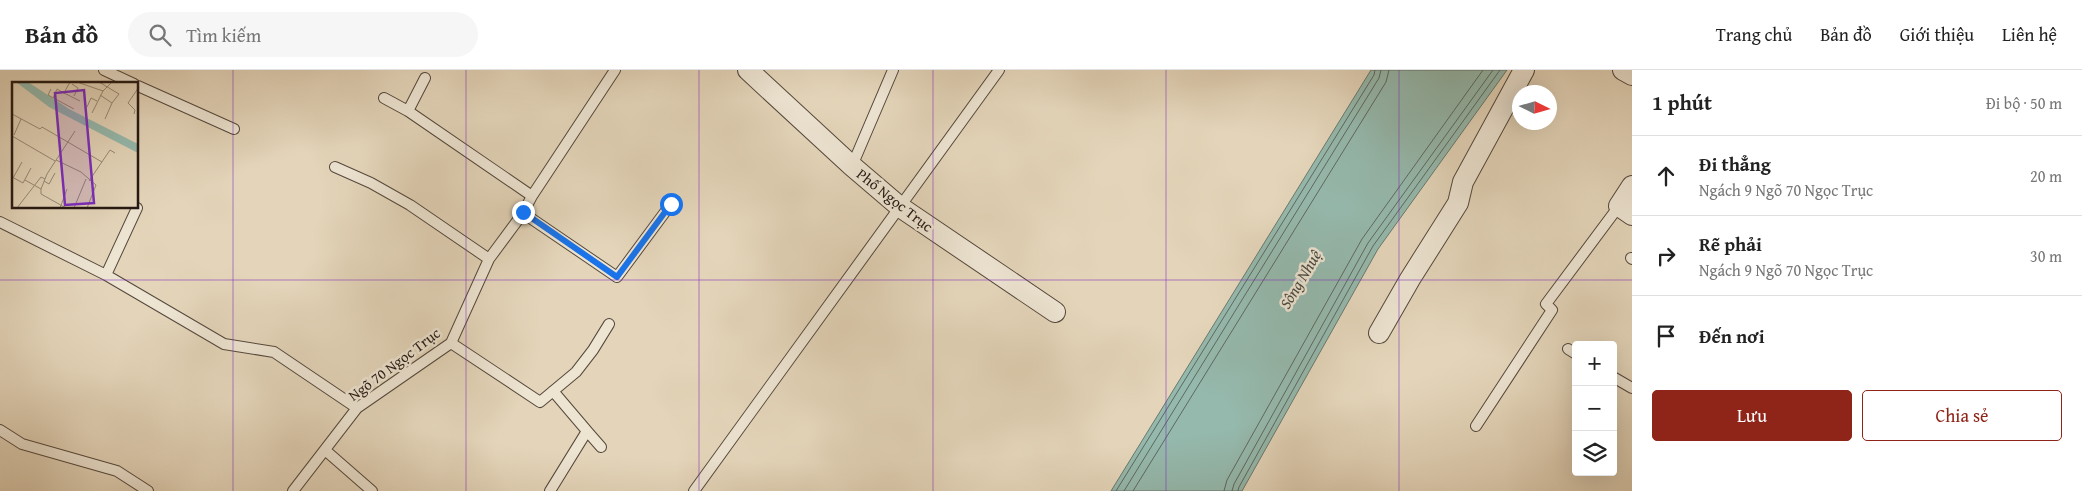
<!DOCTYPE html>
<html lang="vi">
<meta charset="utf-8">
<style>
body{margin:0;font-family:"Gentium Book Plus",serif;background:#f6f6f6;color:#222}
.controls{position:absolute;right:15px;bottom:15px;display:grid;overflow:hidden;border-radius:5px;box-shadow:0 5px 20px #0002}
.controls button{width:45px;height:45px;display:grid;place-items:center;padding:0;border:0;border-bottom:1px solid #e0e0e0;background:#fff;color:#222;font:25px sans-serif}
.compass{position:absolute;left:1512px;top:15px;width:45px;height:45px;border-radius:50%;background:#fff;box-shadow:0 5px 20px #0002;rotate:95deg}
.stop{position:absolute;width:15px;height:15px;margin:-11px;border:4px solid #1a73e8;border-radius:50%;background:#fff}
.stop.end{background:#1a73e8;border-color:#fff;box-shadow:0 1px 5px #0008}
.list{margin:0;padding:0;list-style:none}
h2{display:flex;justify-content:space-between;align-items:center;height:65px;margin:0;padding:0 20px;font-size:21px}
h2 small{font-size:16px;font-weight:400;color:#767676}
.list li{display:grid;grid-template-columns:32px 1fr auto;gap:15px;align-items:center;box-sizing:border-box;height:80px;padding:0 20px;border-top:1px solid #e0e0e0}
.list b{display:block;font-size:19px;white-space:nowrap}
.list p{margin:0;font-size:16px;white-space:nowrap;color:#767676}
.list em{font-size:16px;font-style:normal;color:#767676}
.actions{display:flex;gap:10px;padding:15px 20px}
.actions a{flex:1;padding:11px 0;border:1px solid #8f2418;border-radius:5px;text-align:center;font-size:18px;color:#8f2418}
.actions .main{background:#8f2418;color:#fff}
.icon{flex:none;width:28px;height:28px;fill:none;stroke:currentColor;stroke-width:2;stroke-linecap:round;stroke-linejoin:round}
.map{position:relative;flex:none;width:1632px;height:421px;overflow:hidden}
header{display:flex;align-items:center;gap:30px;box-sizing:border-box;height:70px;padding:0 25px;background:#fff;border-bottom:1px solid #e0e0e0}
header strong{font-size:24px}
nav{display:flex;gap:28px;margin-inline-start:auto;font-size:18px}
.search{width:350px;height:45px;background:#f6f6f6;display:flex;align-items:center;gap:12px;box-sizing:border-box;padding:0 18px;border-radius:28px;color:#767676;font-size:19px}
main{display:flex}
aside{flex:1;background:#fff}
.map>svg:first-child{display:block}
.water{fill:#95b9ad;stroke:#68796f}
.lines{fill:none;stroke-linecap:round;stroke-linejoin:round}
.shore{stroke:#5c6960;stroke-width:1}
.service-casing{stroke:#54483c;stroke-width:12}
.minor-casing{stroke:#54483c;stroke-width:22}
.service{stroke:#ede4d2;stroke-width:10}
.minor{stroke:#ede4d2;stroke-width:20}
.route{stroke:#1a73e8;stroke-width:6}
.grid{fill:none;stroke:#7b2cbf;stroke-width:1;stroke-opacity:0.55}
.labels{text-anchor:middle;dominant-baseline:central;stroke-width:5;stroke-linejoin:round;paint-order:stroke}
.street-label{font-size:15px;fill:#241912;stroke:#ede4d2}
.water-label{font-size:16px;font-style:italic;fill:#464940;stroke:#ede4d2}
.inset-road{fill:none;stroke:#978a77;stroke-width:1}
.view{fill:#7b2cbf;fill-opacity:0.15;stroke:#7b2cbf;stroke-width:2.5}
.inset-edge{fill:none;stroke:#241912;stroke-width:2.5}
</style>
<header>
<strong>Bản đồ</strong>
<div class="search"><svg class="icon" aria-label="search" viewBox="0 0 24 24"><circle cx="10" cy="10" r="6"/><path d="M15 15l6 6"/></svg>Tìm kiếm</div>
<nav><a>Trang chủ</a><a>Bản đồ</a><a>Giới thiệu</a><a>Liên hệ</a></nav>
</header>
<main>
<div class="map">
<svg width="1632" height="421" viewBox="0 0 1632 421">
<rect width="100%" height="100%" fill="#e4d5ba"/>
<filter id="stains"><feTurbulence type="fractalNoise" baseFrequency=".004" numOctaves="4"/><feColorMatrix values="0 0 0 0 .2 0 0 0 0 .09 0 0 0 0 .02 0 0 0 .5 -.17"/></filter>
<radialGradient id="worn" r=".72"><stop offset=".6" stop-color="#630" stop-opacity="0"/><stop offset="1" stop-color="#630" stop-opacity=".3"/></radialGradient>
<!-- water -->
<path class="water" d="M1371,0H1507L1378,179L1242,421H1111Z"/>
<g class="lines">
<!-- shore -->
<path class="shore" d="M1116,421L1374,5L1375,0
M1124,421L1379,8L1381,0
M1133,421L1386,12L1389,0
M1224,421L1227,410L1362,169L1483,0
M1232,421L1234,414L1368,173L1493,0
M1238,421L1239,417L1373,176L1500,0"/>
<!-- service casing -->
<g class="service-casing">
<path id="service" d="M104,0L134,14
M138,16L234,59
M384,28L408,41L532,126
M408,41L425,8
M852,96L893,0
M335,97L371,113L410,135L489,189
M523,143L617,207L671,134
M0,152L106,205L224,274L274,282L357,338
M1631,188L1632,189
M106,205L137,138
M451,273L540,332L576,302L593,280L609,254
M1568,279L1576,284
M1613,307L1632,318
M1476,356L1552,240L1546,234L1619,136
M0,360L22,374L117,401L148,421
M587,361L601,377
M325,380L372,421
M293,421L357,338L451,273L489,189L523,143L532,126L615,0
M550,421L587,361L553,321
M694,421L999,0"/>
</g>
<!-- minor casing -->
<g class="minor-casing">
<path id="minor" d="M748,0L852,96L900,137L1055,242
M1623,0L1632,5
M1632,116L1619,136L1632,145
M1379,263L1410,209L1458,133L1463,112L1524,0"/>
</g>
<!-- service -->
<use href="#service" class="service"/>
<!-- minor -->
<use href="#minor" class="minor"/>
</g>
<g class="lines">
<!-- route -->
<path class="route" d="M523,142L617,207L671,134"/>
</g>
<!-- grid -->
<path class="grid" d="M233,0V421M466,0V421M699,0V421M933,0V421M1166,0V421M1399,0V421M0,210H1632"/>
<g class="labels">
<!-- street labels -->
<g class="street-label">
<text transform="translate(895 130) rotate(38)">Phố Ngọc Trục</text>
<text transform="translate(394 294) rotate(-37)">Ngõ 70 Ngọc Trục</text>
</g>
<!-- water labels -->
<g class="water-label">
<text transform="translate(1300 209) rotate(-59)">Sông Nhuệ</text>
</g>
</g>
<!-- overview -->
<g transform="translate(12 12)">
<rect width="126" height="126" fill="#e4d5ba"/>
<path d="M4,0H16L57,27L126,62V71L37,25Z" fill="#95b9ad"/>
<path class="inset-road" d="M65,0L91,9L100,0M87,0L107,12L100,21M60,2L66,6L62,14M39,7L36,13L62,27M52,11L68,19M88,13L100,21L93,37M41,16L45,7L52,11L58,0M75,25L79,16L85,19M80,31L91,9M0,32L28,47L30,45L90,80M122,32L123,28L116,21L127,5M2,53L9,37M0,54L43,79M44,78L69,90L84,103L75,126M0,95L11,101L19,86M1,96L10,80M13,98L29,107M32,99L37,102L43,91M77,99L98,68L103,71M29,107L35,92L63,49M29,107V112L54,126M5,126L29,95L33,97M48,126L55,107M62,126L74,97"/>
<path class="view" d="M72,8L82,121L53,123L43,11Z"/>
<rect width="126" height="126" class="inset-edge"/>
</g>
<rect width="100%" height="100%" filter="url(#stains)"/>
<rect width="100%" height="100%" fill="url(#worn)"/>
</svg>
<div class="controls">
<button>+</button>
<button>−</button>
<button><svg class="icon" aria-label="layers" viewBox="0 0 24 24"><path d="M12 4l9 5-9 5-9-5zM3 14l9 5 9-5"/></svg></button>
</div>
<svg class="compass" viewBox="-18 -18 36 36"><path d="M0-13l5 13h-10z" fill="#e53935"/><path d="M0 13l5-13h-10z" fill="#767676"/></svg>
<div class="stop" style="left:671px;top:134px"></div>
<div class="stop end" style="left:523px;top:142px"></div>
</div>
<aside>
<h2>1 phút<small>Đi bộ · 50 m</small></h2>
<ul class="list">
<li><svg class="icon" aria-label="ahead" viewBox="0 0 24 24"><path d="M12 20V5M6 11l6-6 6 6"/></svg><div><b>Đi thẳng</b><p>Ngách 9 Ngõ 70 Ngọc Trục</p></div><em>20 m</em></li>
<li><svg class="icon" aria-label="right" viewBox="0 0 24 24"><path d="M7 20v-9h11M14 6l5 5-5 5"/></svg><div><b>Rẽ phải</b><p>Ngách 9 Ngõ 70 Ngọc Trục</p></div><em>30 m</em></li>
<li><svg class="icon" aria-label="arrive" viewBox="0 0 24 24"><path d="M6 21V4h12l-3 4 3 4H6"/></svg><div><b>Đến nơi</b></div></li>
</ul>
<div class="actions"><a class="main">Lưu</a><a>Chia sẻ</a></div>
</aside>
</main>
